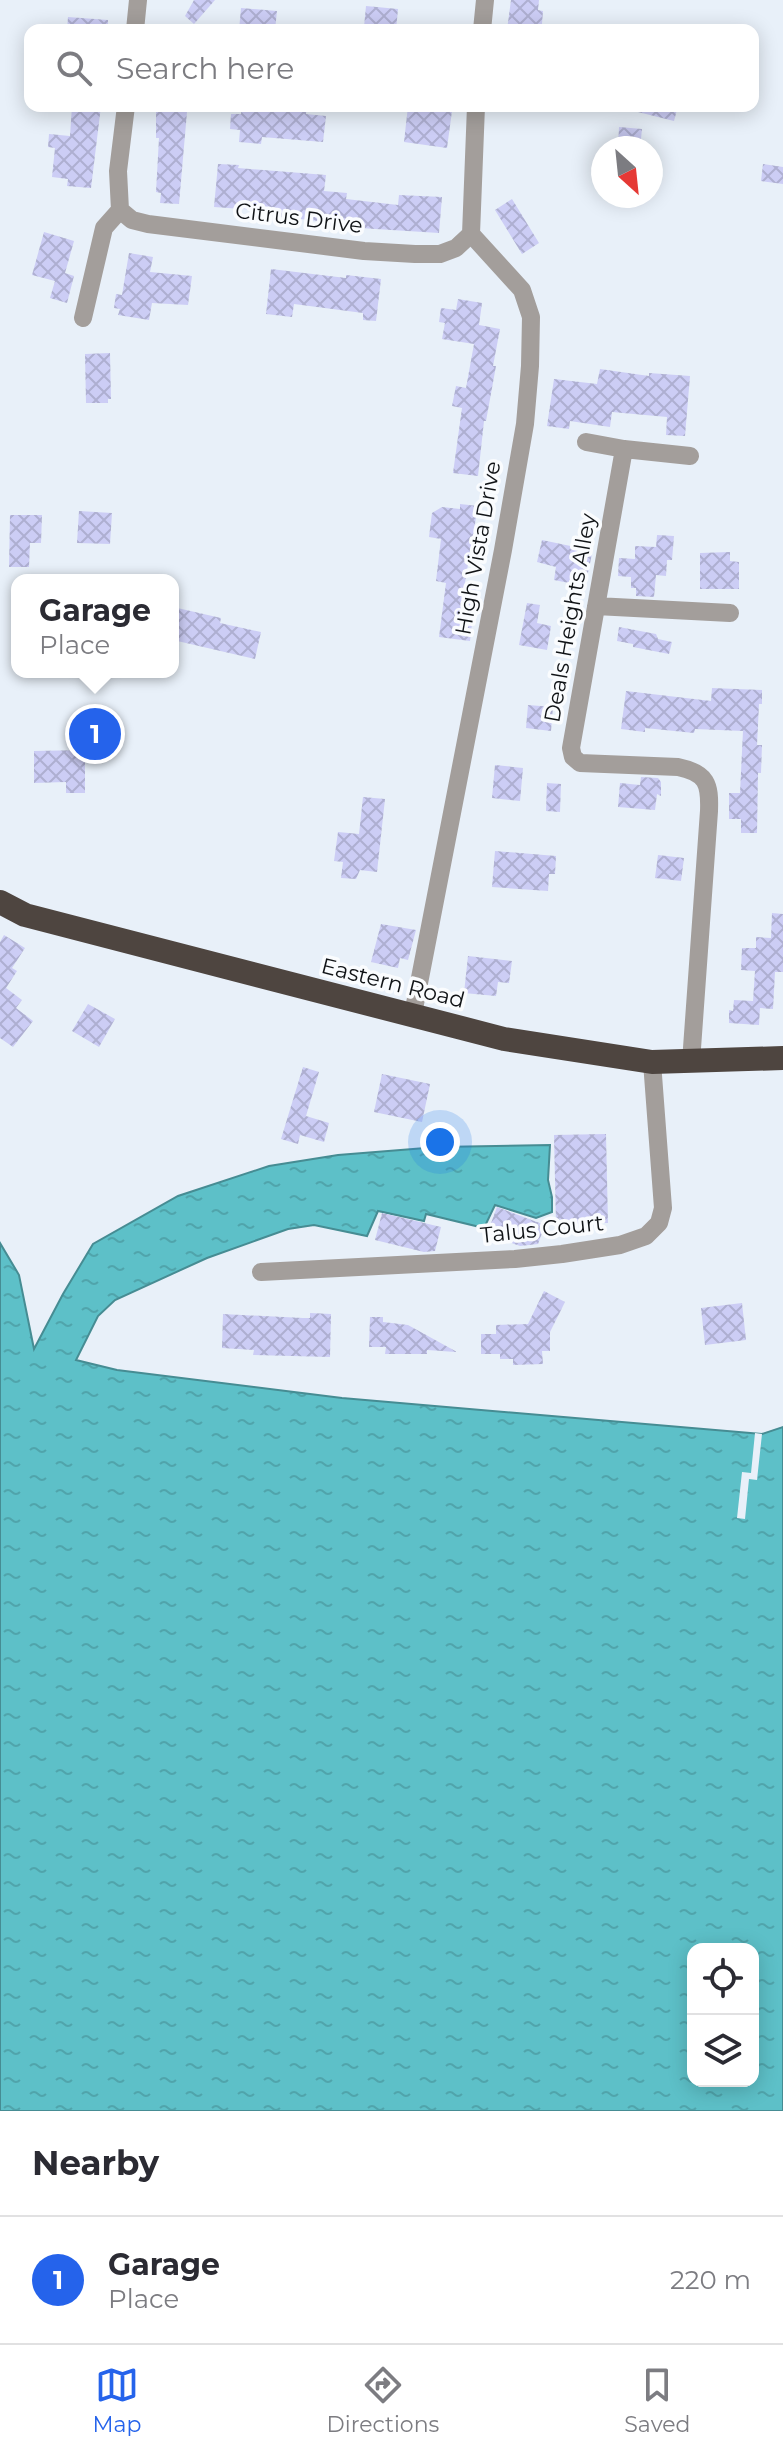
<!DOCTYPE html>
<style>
body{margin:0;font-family:Montserrat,sans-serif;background:#f2f2f3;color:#2b2b33}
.controls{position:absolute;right:24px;bottom:24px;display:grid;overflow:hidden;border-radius:16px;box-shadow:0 4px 20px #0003}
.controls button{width:72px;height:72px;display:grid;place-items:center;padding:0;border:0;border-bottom:2px solid #e1e1e2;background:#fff;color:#2b2b33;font:40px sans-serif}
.compass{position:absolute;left:591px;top:136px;width:72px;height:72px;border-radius:50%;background:#fff;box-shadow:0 4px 20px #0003;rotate:153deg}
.you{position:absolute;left:440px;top:1142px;width:28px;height:28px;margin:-20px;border:6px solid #fff;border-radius:50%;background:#1a73e8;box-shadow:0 0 0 12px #1a73e833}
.badge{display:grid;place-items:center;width:52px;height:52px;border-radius:50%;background:#2563eb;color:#fff;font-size:26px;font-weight:700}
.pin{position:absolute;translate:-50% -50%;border:4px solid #fff;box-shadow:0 2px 8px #0006}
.popup{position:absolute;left:11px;top:574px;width:168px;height:104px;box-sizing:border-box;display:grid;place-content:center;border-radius:16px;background:#fff;filter:drop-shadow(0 2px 6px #0005);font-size:26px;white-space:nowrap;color:#7c7c81}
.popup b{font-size:30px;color:#2b2b33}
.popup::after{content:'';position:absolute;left:50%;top:100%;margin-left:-16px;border:16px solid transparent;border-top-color:#fff}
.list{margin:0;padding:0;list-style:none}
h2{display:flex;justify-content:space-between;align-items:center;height:104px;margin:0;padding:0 32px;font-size:34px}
h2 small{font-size:26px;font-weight:400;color:#7c7c81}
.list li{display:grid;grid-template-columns:52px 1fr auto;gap:24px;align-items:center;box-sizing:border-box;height:128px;padding:0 32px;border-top:2px solid #e1e1e2}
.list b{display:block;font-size:30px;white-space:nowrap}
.list p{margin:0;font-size:26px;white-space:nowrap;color:#7c7c81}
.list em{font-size:26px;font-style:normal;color:#7c7c81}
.icon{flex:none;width:44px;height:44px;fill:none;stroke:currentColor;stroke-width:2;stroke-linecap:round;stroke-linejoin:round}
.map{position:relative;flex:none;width:783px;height:2111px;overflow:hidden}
.search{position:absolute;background:#fff;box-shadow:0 4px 20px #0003;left:24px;right:24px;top:24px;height:88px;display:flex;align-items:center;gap:20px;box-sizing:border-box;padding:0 28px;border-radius:16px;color:#7c7c81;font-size:30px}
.sheet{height:232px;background:#fff}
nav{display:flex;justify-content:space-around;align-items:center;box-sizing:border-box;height:112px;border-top:2px solid #e1e1e2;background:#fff;font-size:22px;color:#7c7c81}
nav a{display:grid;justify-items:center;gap:4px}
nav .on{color:#2563eb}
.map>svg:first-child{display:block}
.water{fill:url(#water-ripples);stroke:#468c93;stroke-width:2;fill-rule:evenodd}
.pier{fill:#e8f0f9}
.building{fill:url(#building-cross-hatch)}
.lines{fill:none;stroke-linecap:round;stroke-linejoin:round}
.street{stroke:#a39e9b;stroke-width:18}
.highway{stroke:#4e4540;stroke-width:24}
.labels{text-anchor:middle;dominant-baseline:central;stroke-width:7;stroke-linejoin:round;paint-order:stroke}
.street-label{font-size:22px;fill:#101316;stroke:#fafcfe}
</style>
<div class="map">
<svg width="783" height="2111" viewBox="0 0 783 2111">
<defs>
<pattern id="water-ripples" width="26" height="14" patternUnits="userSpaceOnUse" patternTransform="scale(2)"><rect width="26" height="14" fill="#5dc0c8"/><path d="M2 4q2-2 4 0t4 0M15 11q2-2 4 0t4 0" fill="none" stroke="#50a4ab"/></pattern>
<pattern id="building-cross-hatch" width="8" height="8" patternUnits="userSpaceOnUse" patternTransform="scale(2)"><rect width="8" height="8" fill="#cccdf5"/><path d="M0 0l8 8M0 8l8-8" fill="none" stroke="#aeafd1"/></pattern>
</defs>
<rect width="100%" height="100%" fill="#e8f0f9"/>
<!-- water -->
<path class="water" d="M550,1145L548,1180L552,1197V1212L536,1218L495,1205L484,1228L426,1214L424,1221L378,1211L367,1236L314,1225L288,1229L207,1258L115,1300L98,1316L76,1360L117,1370L342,1398L762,1434L783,1427V2111H0V1243L19,1275L34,1349L63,1294L93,1244L178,1196L269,1166L338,1155L438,1147ZM693,1949H753V2081H693Z"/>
<!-- pier -->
<path class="pier" d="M755,1433L762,1434L757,1480L749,1479L745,1519L737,1518L742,1472L751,1473Z"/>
<!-- building -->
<path class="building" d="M194,0H215L194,24L185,16Z
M511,0H539L538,10L543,11L542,24H536V30H507Z
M366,6L398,9L396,30H372V28L364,27Z
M241,8L277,11L275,30H239Z
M68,17L108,20V30H67Z
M72,106H101L91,188L67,186L68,179L52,177L55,148L48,147L49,134L70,136Z
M242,106L287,108V106H307L306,114L326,116L323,142L262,137L261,144L239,142L240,130L230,129L231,114H241Z
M408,106L452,111L447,148L404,142Z
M635,106H678L674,121L634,111Z
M156,112H187L179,204L160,203L161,193L156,192L159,138H156Z
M619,127L642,129L640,148H618Z
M218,164L239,165L238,168L326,175L324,191L347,193L346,199L398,205L399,195L442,197L439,233L328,226V222L271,216V211L214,207Z
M763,164L783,167V184L761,181Z
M512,199L539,243L522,254L495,210Z
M44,232L74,241L65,273L74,276L67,303L50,298L55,281L32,275Z
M129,253L153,257L150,272L192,276L188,305L152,303L149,320L118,315L120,309L114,308L116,294L122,295Z
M271,269L346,278V275L381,279L376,321L363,320V313L294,304L292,317L266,314Z
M458,299L482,303L479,325L500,329L493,366H496L486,421H484L478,476L453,473L462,408L452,406L456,386L466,388L474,344L442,339L445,323L439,322L441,308L456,310Z
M110,353L111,399H108V403H86L85,354Z
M600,369L649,376V373L690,376L685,436L666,435L667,417L612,412L610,427L570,421L569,429L547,426L554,379L597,384Z
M460,504L478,506L464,588L476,589L470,641L439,637L446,583L436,581L441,539L429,537L432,513L442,507L460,509Z
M79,511L112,513L110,544L77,543Z
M10,515H42L41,543H30L29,567H9Z
M657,535L674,536L672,560H667L666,576L656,575L654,597L636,596V588H631V577L618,576L619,558L635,559V546L656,547Z
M542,540L580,548L579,552L592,554L586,582L575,580L574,584L554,580L556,567L537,562Z
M730,552V561L739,562V589H700V553Z
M527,603L540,605L537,623L551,626L547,650L519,645Z
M173,607L221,618L220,623L261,632L255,659L173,640Z
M619,627L656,634L658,639L672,642L669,654L633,647V644L617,641Z
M712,688L762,690V704H759L757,745H762L761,773H758L757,833H741V819H729V793H740L743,731L695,729L694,733L645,728V732L621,729L626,691L711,701Z
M528,705L553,707L551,731L526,728Z
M85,750V793H66V782L34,783V751Z
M495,765L523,768L520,801L492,798Z
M641,777L658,778L661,782V796L657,794L655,810L618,807L620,783L640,785Z
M547,783L561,784L560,812L546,811Z
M363,797L385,799L377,872L360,870L356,879L341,878L343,862L334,861L338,832L359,834Z
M495,851L556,856L555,874H549L548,891L492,887Z
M658,855L684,858L681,881L655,878Z
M772,913L783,914V972H775L773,1009L760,1008L759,1025L729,1023V1010L733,1011L734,1000L753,1001L755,971L741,970L742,948H756V937L771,938Z
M381,924L416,930L408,960L400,958L398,968L371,962Z
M4,935L25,948L12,968L17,971L6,988L22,1000L16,1008L33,1021L13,1047L0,1038V942Z
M468,956L512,961L509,983L498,982L496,996L464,993Z
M88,1004L115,1019L99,1047L72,1031Z
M303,1067L319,1072L306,1116L329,1123L324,1142L300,1135L298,1144L281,1139Z
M382,1074L430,1084L422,1122L374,1112Z
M606,1134L608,1223L556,1224L554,1135Z
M497,1207L545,1225L538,1244L520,1246L487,1234Z
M382,1213L441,1227L435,1251L424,1252L375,1240Z
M544,1291L565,1302L550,1332V1351H542L543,1364L513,1365V1359H500V1354H481V1334H496V1325L528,1324Z
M742,1303L746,1340L705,1345L701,1308Z
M310,1313L331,1314L330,1357L253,1355L254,1350L222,1348L223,1314L303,1318H310Z
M370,1317H383V1322L408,1325L457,1352L427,1350V1354H385L386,1347H369Z"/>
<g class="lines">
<!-- street -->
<path class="street" d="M135,30L138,0
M482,30L485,0
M120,210L132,220L148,224L364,251L415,254H440L456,248L471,234
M83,318L104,228L120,210L118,171L126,106
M586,442L624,449L690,456
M624,449L571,748L573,757L580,763L678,767C707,773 710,784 709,811L691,1062
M596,606L730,613
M413,1014L503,550L525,424L530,366L531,317L522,290L471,234L476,106
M261,1272L515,1259L562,1254L620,1245L646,1236L659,1223L663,1208L652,1062"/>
<!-- highway -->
<path class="highway" d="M0,902L25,915L504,1039L652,1062L783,1058"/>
</g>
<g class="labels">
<!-- street labels -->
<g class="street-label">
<text transform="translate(299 218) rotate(7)">Citrus Drive</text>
<text transform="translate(478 548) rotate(-80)">High Vista Drive</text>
<text transform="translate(570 618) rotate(-80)">Deals Heights Alley</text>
<text transform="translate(393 983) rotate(14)">Eastern Road</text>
<text transform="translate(542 1229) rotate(-6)">Talus Court</text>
</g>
</g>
</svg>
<div class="controls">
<button><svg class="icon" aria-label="locate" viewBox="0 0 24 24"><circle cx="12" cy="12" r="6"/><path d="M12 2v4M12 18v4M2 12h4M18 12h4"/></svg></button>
<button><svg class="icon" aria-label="layers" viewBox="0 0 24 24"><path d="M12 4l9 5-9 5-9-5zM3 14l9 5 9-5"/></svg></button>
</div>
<svg class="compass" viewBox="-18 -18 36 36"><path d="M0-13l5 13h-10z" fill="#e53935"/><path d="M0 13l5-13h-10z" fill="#7c7c81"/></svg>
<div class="you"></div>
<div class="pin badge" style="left:95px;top:734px">1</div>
<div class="popup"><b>Garage</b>Place</div>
<div class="search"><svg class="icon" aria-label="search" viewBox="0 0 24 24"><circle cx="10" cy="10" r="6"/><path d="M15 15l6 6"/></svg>Search here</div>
</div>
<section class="sheet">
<h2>Nearby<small></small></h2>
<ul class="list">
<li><span class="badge">1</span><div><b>Garage</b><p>Place</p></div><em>220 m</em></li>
</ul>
</section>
<nav>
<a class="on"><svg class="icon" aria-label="map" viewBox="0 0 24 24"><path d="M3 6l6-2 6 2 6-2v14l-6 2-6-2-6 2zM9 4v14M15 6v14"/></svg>Map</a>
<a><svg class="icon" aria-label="directions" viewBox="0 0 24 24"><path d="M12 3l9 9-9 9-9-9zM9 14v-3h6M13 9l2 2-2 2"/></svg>Directions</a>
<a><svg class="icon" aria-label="saved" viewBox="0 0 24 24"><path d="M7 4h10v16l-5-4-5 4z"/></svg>Saved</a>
</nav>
